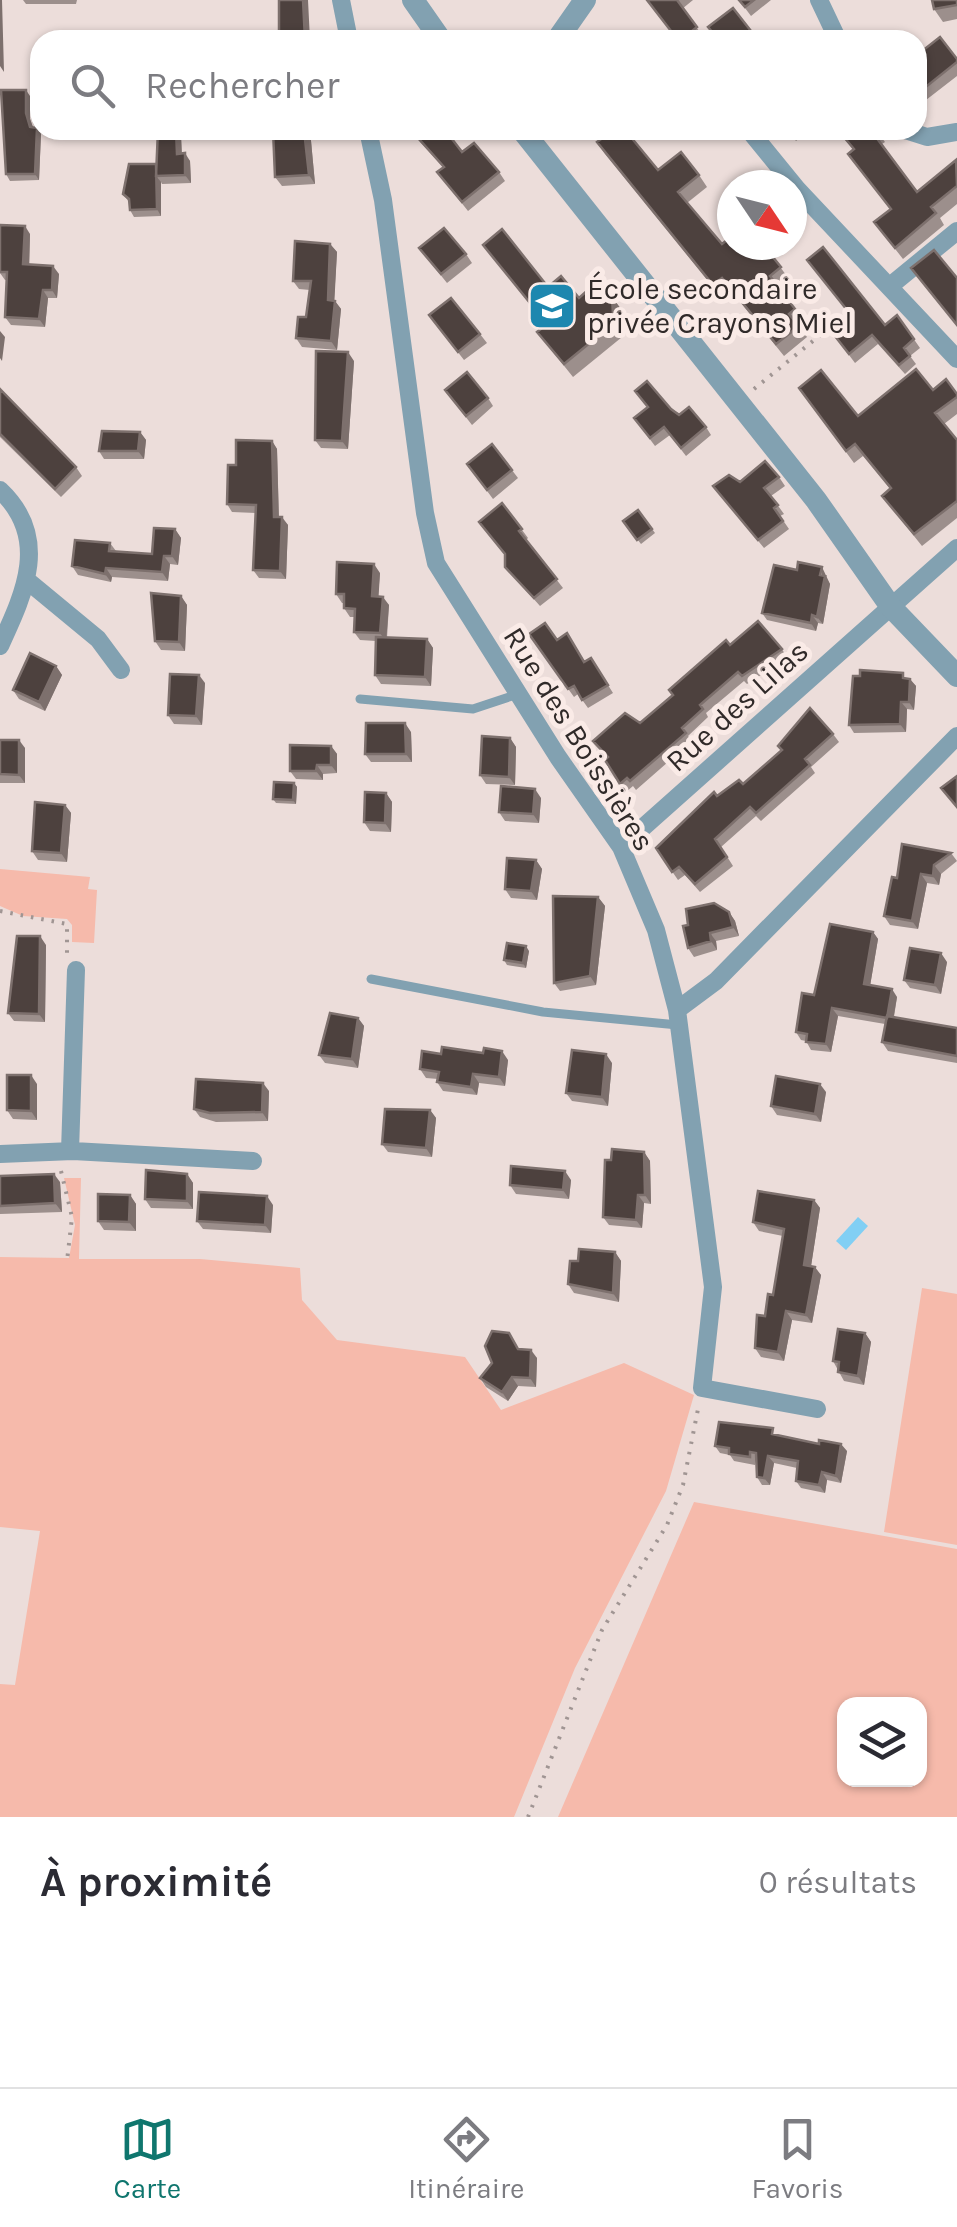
<!DOCTYPE html>
<html lang="fr">
<meta charset="utf-8">
<style>
body{margin:0;font-family:Karla,sans-serif;background:#f7f7f7;color:#2b2b33}
.controls{position:absolute;right:30px;bottom:30px;display:grid;overflow:hidden;border-radius:20px;box-shadow:0 2px 8px #0004}
.controls button{width:90px;height:90px;display:grid;place-items:center;padding:0;border:0;border-bottom:2px solid #e1e1e2;background:#fff;color:#2b2b33;font:50px sans-serif}
.compass{position:absolute;left:717px;top:170px;width:90px;height:90px;border-radius:50%;background:#fff;box-shadow:0 2px 8px #0004;rotate:125deg}
.list{margin:0;padding:0;list-style:none}
h2{display:flex;justify-content:space-between;align-items:center;height:130px;margin:0;padding:0 40px;font-size:42px}
h2 small{font-size:32px;font-weight:400;color:#7c7c81}
.icon{flex:none;width:55px;height:55px;fill:none;stroke:currentColor;stroke-width:2;stroke-linecap:round;stroke-linejoin:round}
.map{position:relative;flex:none;width:957px;height:1817px;overflow:hidden}
.search{position:absolute;background:#fff;box-shadow:0 2px 8px #0004;left:30px;right:30px;top:30px;height:110px;display:flex;align-items:center;gap:25px;box-sizing:border-box;padding:0 35px;border-radius:30px;color:#7c7c81;font-size:38px}
.sheet{height:270px;background:#fff}
nav{display:flex;justify-content:space-around;align-items:center;box-sizing:border-box;height:140px;border-top:2px solid #e1e1e2;background:#fff;font-size:28px;color:#7c7c81}
nav a{display:grid;justify-items:center;gap:5px}
nav .on{color:#0f766e}
.map>svg:first-child{display:block}
.green{fill:#f6baab;fill-rule:evenodd}
.water{fill:#81cff4}
.lines{fill:none;stroke-linecap:round;stroke-linejoin:round}
.path{stroke:#a09593;stroke-width:4;stroke-dasharray:2.5 8;stroke-linecap:butt}
.service{stroke:#82a1b1;stroke-width:9}
.minor{stroke:#82a1b1;stroke-width:18}
.tertiary{stroke:#82a1b1;stroke-width:22}
.wall{fill:#9c8f8c}
.shaded-wall{fill:#7d706d}
.building{fill:#4d413e;stroke:#7d706d;stroke-width:2.5}
.labels{text-anchor:middle;dominant-baseline:central;stroke-width:10;stroke-linejoin:round;paint-order:stroke}
.poi-label{font-size:30px;fill:#302a29;stroke:#faebe7;text-anchor:start}
.street-label{font-size:30px;fill:#302a29;stroke:#faebe7}
</style>
<div class="map">
<svg width="957" height="1817" viewBox="0 0 957 1817">
<rect width="100%" height="100%" fill="#ecddda"/>
<!-- green -->
<path class="green" d="M0,869L90,877L88,889L97,890L94,943L72,942V925L67,919L23,916L0,906Z
M64,1178H81L79,1259H200L300,1268L302,1300L337,1340L465,1357L501,1410L624,1363L694,1395L666,1491L575,1668L514,1817H0V1684L15,1685L40,1531L0,1527V1257L69,1258L75,1225Z
M922,1288L957,1294V1545L884,1532Z
M694,1502L957,1549V1817H558ZM844,1704H920V1780H844Z"/>
<!-- water -->
<path class="water" d="M858,1217L868,1226L846,1250L836,1241Z"/>
<g class="lines">
<!-- path -->
<path class="path" d="M754,389L851,310
M0,911L67,924V955
M61,1171L72,1217L67,1261
M528,1817L602,1630L667,1525L683,1485L698,1409"/>
<!-- service -->
<path class="service" d="M360,699L473,709L518,694
M371,979L543,1012L678,1025"/>
<!-- minor -->
<path class="minor" d="M341,0L349,40
M819,0L838,40
M368,130L383,200L425,513L436,563L558,757L621,847L656,930L677,1010L713,1287L702,1388L817,1409
M749,130L797,189L957,359
M905,130L927,137L957,132
M890,286L957,231
M0,490C51,538 24,594 0,646
M29,582L98,639L121,670
M621,847L957,548
M677,1010L716,981L957,736
M70,1151L76,970
M0,1154L73,1151L253,1161"/>
<!-- tertiary -->
<path class="tertiary" d="M413,0L441,40
M557,40L585,0
M522,130L816,500L891,607L957,676"/>
</g>
<!-- wall -->
<path class="wall" d="M23,0H77L76,4H26Z
M647,0H693L682,9L703,36L698,40H678Z
M739,0H771L751,16Z
M957,0V19L943,22L934,9Z
M917,55L957,59V76L917,107Z
M30,96V119L33,127L41,134L39,180L10,181L6,174Z
M273,130H310L315,184L282,186L275,177Z
M409,130H445L462,152L499,172L505,181L468,211L437,172L443,167Z
M598,130H634L629,134L658,170L699,175L707,187L687,203L722,244L786,245L772,256L789,279L778,287L803,320L798,324L807,337L784,356L730,289L721,297L605,154L597,142L603,137Z
M787,130H810L796,141Z
M837,130H876L885,142L882,144L917,192L957,161V204L940,218L944,225L903,259L874,222L891,210L848,154L853,149Z
M181,136L182,154L190,161L191,183L162,184L161,182V216L134,217L130,210L129,202L123,194L156,164Z
M792,214L804,231L792,240Z
M0,225L30,234L29,265L59,274L57,298H48L45,327L11,325L5,317L7,280H5L0,273Z
M330,244L337,252L334,300L341,309L337,350L302,347L296,338L306,317L310,290L299,289L293,281Z
M483,245L548,287L579,298L612,297L621,309L622,325L627,333L573,377L537,332L546,324Z
M419,248L466,254L472,263L447,283Z
M429,315L480,334L487,343L464,360Z
M897,315L920,348L910,356L916,364L905,374L878,344L855,363L831,331L885,325Z
M354,361L348,449L321,448L315,440Z
M799,388L858,416L933,390L957,394V414L944,424L957,440V518L922,546L882,496L890,489L863,456L854,463Z
M0,389L76,467L82,476L61,497L0,437Z
M451,398H488L493,406L472,425Z
M671,409L706,427L711,435L686,456L670,435L655,446L634,418Z
M140,432L146,440L144,459H104L99,451Z
M272,441L277,449L279,517L288,525L286,579L259,578L253,570L256,513L232,512L227,504L236,465Z
M492,444L518,478L493,499L467,464Z
M779,477L785,486L771,496L784,514L780,516L789,529L764,548L713,486Z
M502,503L528,538L526,540L563,588L540,606L505,567Z
M638,510L655,533L641,544L623,521Z
M175,529L181,538L178,565L170,564L168,581L112,577L111,582L78,575L72,566L110,543L116,551L152,554Z
M380,573L378,596L389,605L387,638L427,639L433,648L431,686L381,684L375,675L376,641L360,640L354,632L355,617H350L344,608V603H342L336,594Z
M827,575L826,578L830,584L823,624L818,623L816,631L767,620L762,613Z
M181,596L187,605L185,651L161,650L155,641Z
M529,634L572,641L585,662L591,658L613,693L588,708L578,694L574,697Z
M730,645L782,649L787,658L747,684L744,681L706,713L708,717L688,736L692,741L636,790L633,786L626,792L605,760L607,758L593,741L640,723Z
M56,666L62,675L45,711L19,699L13,690Z
M907,678L916,686L914,710L907,709L906,732L854,733L849,725Z
M205,683L202,725L174,724L168,715Z
M411,732L412,762H371L365,754Z
M833,734L839,742L811,767L815,773L761,821L756,816L721,847L733,866L700,892L685,875L678,880L656,848L717,796L743,784L781,750L778,746Z
M510,738L516,747L515,785L486,784L480,775Z
M0,740L25,748V783H0Z
M331,746L337,754V773L323,774V780L296,779L290,771Z
M294,783L297,787L296,804L276,803L273,799Z
M386,793L392,802L391,832L370,831L364,822Z
M541,798L539,823L505,821L499,812Z
M65,805L71,813L67,862L38,860L32,851Z
M951,853L957,861L941,874L939,885L927,883L918,929L890,925L884,916L897,878Z
M536,860L542,869L537,900L511,898L505,889Z
M598,897L605,906L596,985L560,991L554,983Z
M729,912L735,921L739,936L716,941L717,950L694,957L688,948Z
M873,932L878,939L870,986L897,997L894,1017L957,1028V1063L888,1051L882,1042L885,1024L838,1016L831,1052L811,1050L806,1041L801,1040L796,1032L814,995Z
M46,945L45,1022L14,1021L8,1013Z
M529,951L526,968L507,965L504,960Z
M947,962L941,994L910,988L904,980Z
M358,1018L364,1026L358,1068L325,1063L319,1055Z
M508,1060L505,1086L479,1083L477,1095L443,1091L437,1082L438,1079L426,1078L420,1069Z
M612,1063L608,1106L572,1101L566,1093Z
M37,1084V1120L13,1119L7,1110Z
M269,1091L268,1121L216,1122L200,1117L194,1109Z
M826,1092L821,1122L777,1115L771,1106Z
M430,1110L436,1118L432,1157L388,1152L382,1144Z
M644,1152L650,1161L651,1204L644,1203L642,1228L609,1225L603,1217L611,1160Z
M187,1174L193,1183V1209L151,1208L145,1199Z
M0,1176L60,1182L62,1212L0,1214Z
M571,1180L569,1199L516,1194L510,1185Z
M130,1195L136,1204V1231L104,1230L98,1221Z
M814,1200L820,1208L811,1266L821,1275L812,1323L792,1320L784,1361L761,1357L755,1348L773,1295L783,1236L759,1231L753,1222Z
M273,1205L271,1233L203,1229L197,1221Z
M615,1252L621,1261L619,1302L574,1293L568,1284L578,1261Z
M865,1333L871,1342L864,1385L844,1381L833,1361Z
M520,1349L537,1358L536,1387L518,1386L508,1401L486,1387L480,1378Z
M778,1435L847,1451L841,1483L827,1480L825,1493L801,1488L796,1481L797,1468L774,1463L770,1485H762L757,1477L756,1460L755,1465L734,1461L730,1455L720,1453L715,1446Z"/>
<!-- shaded-wall -->
<path class="shaded-wall" d="M0,0H2L4,72L0,66Z
M303,0H308L310,40H305Z
M26,90L30,96V119L35,133L30,127L26,113Z
M37,128L41,134L39,180L35,174Z
M176,130L181,136L182,161L177,154Z
M304,130H310L315,184L309,175Z
M185,153L190,161L191,183L185,175Z
M156,164V176L161,182V216L157,209Z
M25,226L30,234L29,272L23,264Z
M330,244L337,252L334,308L328,300Z
M53,266L59,274L57,298L52,290Z
M43,290L48,298L45,327L39,319Z
M612,297L621,309L622,325L613,314Z
M335,301L341,309L337,350L331,341Z
M0,331L5,337L2,361L0,358Z
M348,352L354,361L348,449L342,441Z
M140,432L146,440L144,459L138,451Z
M272,441L277,449L279,525L274,517Z
M282,517L288,525L286,579L280,571Z
M175,529L181,538L178,565L172,556Z
M164,556L170,564L168,581L162,572Z
M374,564L380,573L378,605L372,596Z
M822,567L830,584L823,624L817,617Z
M106,568L112,577L111,582L105,574Z
M181,596L187,605L185,651L179,642Z
M383,597L389,605L386,642L380,633Z
M812,615L818,623L816,631L811,623Z
M427,639L433,648L431,686L425,677Z
M56,666L62,675L45,711L39,702Z
M199,675L205,683L202,725L196,716Z
M910,679L916,686L914,710L909,702Z
M901,702L907,709L906,732L900,724Z
M405,723L411,732L412,762L406,754Z
M510,738L516,747L515,785L509,777Z
M19,740L25,748V783L19,775Z
M331,746L337,754V773L331,765Z
M317,765L323,774V780L316,771Z
M294,783L297,787L296,804L293,800Z
M535,789L541,798L539,823L533,814Z
M386,793L392,802L391,832L385,823Z
M65,805L71,813L67,862L61,853Z
M536,860L542,869L537,900L531,891Z
M934,865L941,874L939,885L933,876Z
M921,874L927,883L918,929L912,921Z
M598,897L605,906L596,985L590,976Z
M729,912L735,921L739,936L733,927Z
M873,932L878,939L869,992L864,984Z
M710,933L716,941L717,950L711,941Z
M40,936L46,945L45,1022L39,1014Z
M526,946L529,951L526,968L523,963Z
M941,953L947,962L941,994L935,985Z
M892,989L897,997L892,1026L887,1018Z
M832,1008L838,1016L831,1052L826,1044Z
M358,1018L364,1026L358,1068L352,1059Z
M502,1051L508,1060L505,1086L499,1077Z
M606,1054L612,1063L608,1106L602,1097Z
M473,1074L479,1083L477,1095L471,1087Z
M31,1075L37,1084V1120L31,1111Z
M263,1083L269,1091L268,1121L262,1112Z
M820,1084L826,1092L821,1122L815,1114Z
M430,1110L436,1118L432,1157L426,1148Z
M644,1152L650,1161L651,1204L645,1195Z
M565,1171L571,1180L569,1199L563,1190Z
M54,1174L60,1182L62,1212L55,1203Z
M187,1174L193,1183V1209L187,1201Z
M130,1195L136,1204V1231L129,1222Z
M638,1195L644,1203L642,1228L636,1220Z
M267,1196L273,1205L271,1233L265,1225Z
M814,1200L820,1208L810,1273L804,1265Z
M615,1252L621,1261L619,1302L613,1293Z
M815,1267L821,1275L812,1323L806,1315Z
M786,1311L792,1320L784,1361L778,1352Z
M865,1333L871,1342L864,1385L858,1376Z
M531,1350L537,1358L536,1387L530,1378Z
M512,1377L518,1386L508,1401L502,1392Z
M841,1444L847,1451L841,1483L836,1476Z
M768,1456L774,1463L770,1485L764,1478Z
M822,1472L827,1480L825,1493L819,1485Z"/>
<!-- building -->
<path class="building" d="M279,0H303L305,40H279Z
M647,0H677L697,27L681,40H678Z
M739,0H754L745,7Z
M932,0H957V5L934,9Z
M733,8L758,40H719L708,27Z
M940,37L957,59V62L917,94V55Z
M1,90H26V113L30,127L37,128L35,174H6Z
M158,130H176L177,154L185,153V175L156,176Z
M273,130H304L309,175L275,177Z
M411,130H445L462,152L474,143L499,172L462,202L437,172L444,167Z
M599,130H625L658,170L681,152L699,175L678,192L722,244L732,236V245H763L781,267L770,276L795,309L789,314L799,326L776,344L722,278L713,285L597,142L604,137Z
M838,130H876L873,133L917,192L956,160L957,186L931,207L936,213L895,248L874,222L891,209L848,154L854,149Z
M129,164H156L157,209L130,210L129,199L123,194Z
M768,179L772,185H760Z
M0,225L25,226L23,264L53,266L52,290H43L39,319L5,317L7,272H0Z
M444,228L466,254L441,274L419,248Z
M502,229L548,287L561,276L579,298L598,281L612,297L613,314L618,320L564,364L537,332L547,324L483,245Z
M295,241L330,244L328,300L335,301L331,341L296,338L298,317H306L311,281H293Z
M823,247L885,325L897,315L914,339L904,348L910,356L899,365L872,335L849,354L831,331L851,315L807,260Z
M934,250L957,278V325L911,268Z
M451,298L480,334L458,352L429,315Z
M316,351L348,352L342,441L315,440Z
M916,369L933,390L946,379L957,394V397L935,413L957,440V501L914,534L882,496L891,488L855,444L846,451L799,388L821,370L858,416Z
M467,372L488,398L466,416L445,390Z
M647,381L671,409L679,415L689,407L706,427L681,448L664,427L650,438L634,418L648,407L635,391Z
M0,389L76,467L55,489L0,434Z
M102,431L140,432L138,451H99Z
M236,440L272,441L274,517H282L280,571L253,570L256,505L227,504L228,465H236Z
M492,444L512,470L487,490L467,464Z
M765,461L779,477L764,488L778,505L774,508L783,521L758,540L713,486L729,475L740,482Z
M502,503L522,529L519,531L557,579L534,598L505,567V554L479,522Z
M638,510L652,529L637,540L623,521Z
M154,528L175,529L172,556H164L162,572L106,568L105,574L72,566L75,540L110,543L109,551L152,554Z
M337,562L374,564L372,596L383,597L380,633L354,632L355,609L344,608V594H336Z
M798,562L822,567L820,575L825,576L817,617L812,615L811,623L762,613L774,565L797,570Z
M151,593L181,596L179,642L155,641Z
M758,621L782,649L742,676L738,672L700,705L703,709L682,728L686,733L630,781L627,778L620,784L605,760L608,757L593,741L625,713L640,723L673,695L669,690L726,640L730,645Z
M545,623L557,640L567,633L584,662L591,658L608,685L582,700L574,686L568,689L529,634Z
M376,637L427,639L425,677L375,675Z
M30,653L56,666L39,702L13,690Z
M860,670L903,673V678L910,679L909,702H901L900,724L849,725L853,676H860Z
M170,674L199,675L196,716L168,715Z
M810,708L833,734L805,759L810,765L756,813L750,807L715,839L727,857L695,884L679,867L672,872L656,848L714,792L717,796L739,780L743,784L782,750L778,746Z
M366,723H405L406,754H365Z
M482,736L510,738L509,777L480,775Z
M0,740H19V775L0,774Z
M290,745L331,746V765H317L316,771H290Z
M957,776V807L941,788Z
M274,782L294,783L293,800L273,799Z
M501,786L535,789L533,814L499,812Z
M365,792L386,793L385,823L364,822Z
M35,802L65,805L61,853L32,851Z
M902,844L951,853L934,865L933,876L921,874L912,921L884,916L892,877L897,878Z
M507,858L536,860L531,891L505,889Z
M553,896L598,897L590,976L554,983Z
M714,903L729,912L733,927L710,933L711,941L688,948L683,926L688,925L686,909Z
M830,924L873,932L864,984L892,989L887,1018L832,1008L826,1044L806,1042L807,1034L796,1032L802,993L814,995Z
M17,936H40L39,1014L8,1013Z
M507,943L526,946L523,963L504,960Z
M910,948L941,953L935,985L904,980Z
M330,1013L358,1018L352,1059L319,1055Z
M887,1016L957,1028V1056L882,1042Z
M442,1047L483,1053L484,1048L502,1051L499,1077L473,1074L471,1087L437,1082L439,1072L420,1069L422,1051L441,1054Z
M572,1050L606,1054L602,1097L566,1093Z
M7,1075H31V1111L7,1110Z
M776,1076L820,1084L815,1114L771,1106Z
M196,1079L263,1083L262,1112L210,1113L194,1109Z
M385,1109L430,1110L426,1148L382,1144Z
M612,1149L644,1152L645,1195H638L636,1220L603,1217L605,1160H611Z
M511,1166L565,1171L563,1190L510,1185Z
M146,1170L187,1174V1201L145,1199Z
M54,1174L55,1203L0,1206V1176Z
M758,1191L814,1200L804,1265L815,1267L806,1315L786,1311L778,1352L755,1348L757,1315L765,1316L768,1294L773,1295L784,1229L753,1222Z
M199,1192L267,1196L265,1225L197,1221Z
M98,1194L130,1195L129,1222L98,1221Z
M579,1249L615,1252L613,1293L568,1284L570,1261H578Z
M838,1329L865,1333L858,1376L838,1372L839,1362L833,1361Z
M492,1331L509,1333L518,1349L531,1350L530,1378L512,1377L502,1392L480,1378L492,1363L485,1346Z
M719,1422L773,1428L772,1434L819,1444V1440L841,1444L836,1476L822,1472L819,1485L796,1481L798,1461L768,1456L764,1478L757,1477L756,1453L750,1452V1457L729,1454V1448L715,1446Z"/>
<!-- icons -->
<defs>
<g id="school-square" transform="scale(2.5)"><rect x="-9" y="-9" width="18" height="18" rx="4" fill="#1d87af" stroke="#faebe7"/><path d="M0-5L7-2L0 1L-7-2ZM-4 1L0 2.5L4 1V4Q0 6-4 4Z" fill="#fff"/></g>
</defs>
<g fill-rule="evenodd">
<use href="#school-square" x="552" y="306"/>
</g>
<g class="labels">
<!-- poi labels -->
<g class="poi-label">
<text x="587" y="289">École secondaire<tspan x="587" dy="34">privée Crayons Miel</tspan></text>
</g>
<!-- street labels -->
<g class="street-label">
<text transform="translate(737 706) rotate(-42)">Rue des Lilas</text>
<text transform="translate(579 739) rotate(58)">Rue des Boissières</text>
</g>
</g>
</svg>
<div class="controls">
<button><svg class="icon" aria-label="layers" viewBox="0 0 24 24"><path d="M12 4l9 5-9 5-9-5zM3 14l9 5 9-5"/></svg></button>
</div>
<svg class="compass" viewBox="-18 -18 36 36"><path d="M0-13l5 13h-10z" fill="#e53935"/><path d="M0 13l5-13h-10z" fill="#7c7c81"/></svg>
<div class="search"><svg class="icon" aria-label="search" viewBox="0 0 24 24"><circle cx="10" cy="10" r="6"/><path d="M15 15l6 6"/></svg>Rechercher</div>
</div>
<section class="sheet">
<h2>À proximité<small>0 résultats</small></h2>
<ul class="list">
</ul>
</section>
<nav>
<a class="on"><svg class="icon" aria-label="map" viewBox="0 0 24 24"><path d="M3 6l6-2 6 2 6-2v14l-6 2-6-2-6 2zM9 4v14M15 6v14"/></svg>Carte</a>
<a><svg class="icon" aria-label="directions" viewBox="0 0 24 24"><path d="M12 3l9 9-9 9-9-9zM9 14v-3h6M13 9l2 2-2 2"/></svg>Itinéraire</a>
<a><svg class="icon" aria-label="saved" viewBox="0 0 24 24"><path d="M7 4h10v16l-5-4-5 4z"/></svg>Favoris</a>
</nav>
